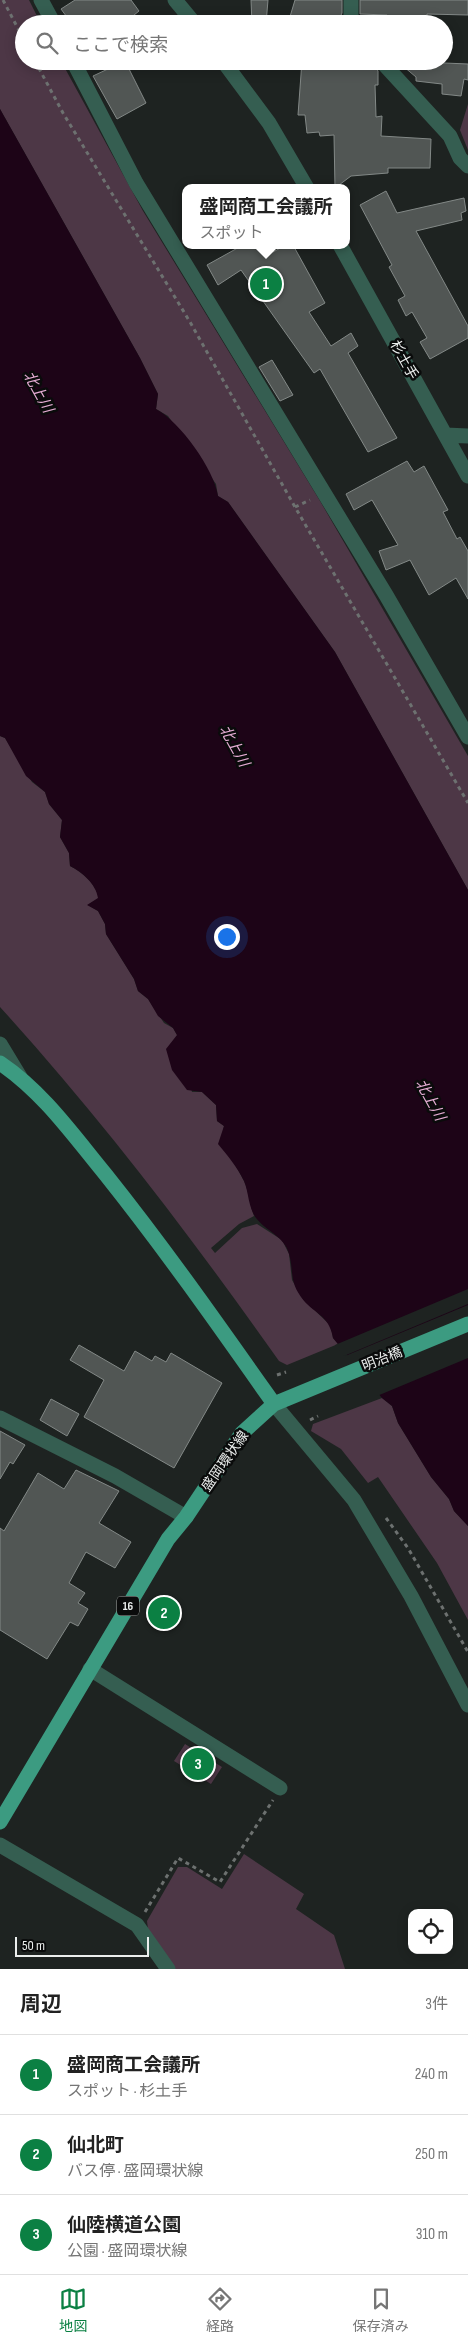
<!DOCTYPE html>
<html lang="ja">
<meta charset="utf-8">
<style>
body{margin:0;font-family:"Sofia Sans Condensed","Noto Sans JP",sans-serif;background:#f6f6f6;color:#222}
.controls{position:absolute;right:15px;bottom:15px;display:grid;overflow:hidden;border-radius:10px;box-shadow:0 2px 12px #0003}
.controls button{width:45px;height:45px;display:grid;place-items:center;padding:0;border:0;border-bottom:1px solid #e0e0e0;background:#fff;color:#222;font:25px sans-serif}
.scale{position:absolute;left:15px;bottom:12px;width:134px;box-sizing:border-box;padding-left:5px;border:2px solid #ebeeed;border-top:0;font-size:14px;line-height:18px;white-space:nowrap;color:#ebeeed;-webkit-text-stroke:4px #0a0b0b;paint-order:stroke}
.you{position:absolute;left:226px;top:936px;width:18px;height:18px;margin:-12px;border:4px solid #fff;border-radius:50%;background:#1a73e8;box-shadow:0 0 0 8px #1a73e833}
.badge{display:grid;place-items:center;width:32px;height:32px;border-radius:50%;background:#0b8043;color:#fff;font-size:16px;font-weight:700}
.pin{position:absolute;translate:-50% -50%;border:2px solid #fff;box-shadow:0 1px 5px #0006}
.popup{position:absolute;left:182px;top:184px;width:168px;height:65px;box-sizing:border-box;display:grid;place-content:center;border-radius:10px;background:#fff;filter:drop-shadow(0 1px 4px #0005);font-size:16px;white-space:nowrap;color:#767676}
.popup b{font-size:19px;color:#222}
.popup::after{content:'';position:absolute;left:50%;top:100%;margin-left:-10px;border:10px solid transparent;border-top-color:#fff}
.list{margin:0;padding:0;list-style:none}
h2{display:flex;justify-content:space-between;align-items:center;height:65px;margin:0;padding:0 20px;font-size:21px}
h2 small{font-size:16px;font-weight:400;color:#767676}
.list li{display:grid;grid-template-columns:32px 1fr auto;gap:15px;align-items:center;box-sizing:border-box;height:80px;padding:0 20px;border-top:1px solid #e0e0e0}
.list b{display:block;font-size:19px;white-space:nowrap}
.list p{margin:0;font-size:16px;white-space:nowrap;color:#767676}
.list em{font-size:16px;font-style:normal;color:#767676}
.icon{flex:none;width:28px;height:28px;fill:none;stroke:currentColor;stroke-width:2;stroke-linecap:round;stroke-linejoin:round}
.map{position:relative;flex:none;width:468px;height:1969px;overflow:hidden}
.search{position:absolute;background:#fff;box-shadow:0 2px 12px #0003;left:15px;right:15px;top:15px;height:55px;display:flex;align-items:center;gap:12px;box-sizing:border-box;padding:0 18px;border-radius:28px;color:#767676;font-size:19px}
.sheet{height:305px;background:#fff}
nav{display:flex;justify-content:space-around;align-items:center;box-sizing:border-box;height:70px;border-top:1px solid #e0e0e0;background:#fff;font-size:14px;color:#767676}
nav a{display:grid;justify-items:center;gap:2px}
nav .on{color:#0b8043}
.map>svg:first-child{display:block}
.green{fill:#4d3746}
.water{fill:#1d0417}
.pier{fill:#1e2321}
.building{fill:#515654;stroke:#838987}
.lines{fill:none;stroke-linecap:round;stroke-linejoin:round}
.path{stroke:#6d7170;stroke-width:3;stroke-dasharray:4 4;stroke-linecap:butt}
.minor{stroke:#355e51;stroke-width:15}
.major{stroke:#3c9b81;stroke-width:15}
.labels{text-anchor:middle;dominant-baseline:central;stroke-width:5;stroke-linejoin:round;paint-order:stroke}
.shield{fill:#0a0b0b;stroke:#a8aaa9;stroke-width:1}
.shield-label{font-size:12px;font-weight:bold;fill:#ebeeed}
.street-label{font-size:14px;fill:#ebeeed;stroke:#0a0b0b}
.water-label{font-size:15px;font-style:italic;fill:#e5acd4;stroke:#0a0b0b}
</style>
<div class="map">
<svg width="468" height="1969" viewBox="0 0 468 1969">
<rect width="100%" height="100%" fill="#1e2321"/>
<!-- green -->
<path class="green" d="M0,0H29L41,24H24V61H61L143,211L320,501L468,756V890L335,652L228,502L218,496L216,484L168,416L156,409L158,394L140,358L0,109Z
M468,104V150L460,130Z
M0,736L5,738L32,782L45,792L49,804L62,820L60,837L69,853L70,866C82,872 96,884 99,898L88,905L98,911L105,924L106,934L134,979L138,991L148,999L164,1023L173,1028L177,1035L192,1092H202L216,1105L217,1121L224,1126C220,1146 236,1164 244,1181C249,1192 250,1205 254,1216L239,1224L211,1248L215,1253L242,1228L257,1224L282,1240L289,1254L292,1280L303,1299L331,1326L333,1338L338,1344L287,1365L279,1361C192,1238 101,1118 0,1007Z
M382,1398L392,1406L398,1423L431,1477L449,1499L454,1511L468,1526V1620L437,1563L378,1477L368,1483L341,1449L311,1431L313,1424Z
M185,1744L222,1767L211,1784L174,1761Z
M244,1854L304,1894L296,1909L334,1935L345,1969H175L148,1929L147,1921L178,1867H187L222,1889Z"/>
<!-- water -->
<path class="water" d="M0,109L140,358L158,394L156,409C180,422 214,469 218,496L228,502L335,652L468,890V1526L454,1511L449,1499L431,1477L398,1423L392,1406L382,1398L333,1338C329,1314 313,1314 301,1297C289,1280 294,1271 289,1254C285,1237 266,1231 256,1218C248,1207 249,1193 244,1181C238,1168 227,1155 218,1144L224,1126L217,1121L216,1105L202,1092L187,1090L172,1070L166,1049L177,1035L173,1028L158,1016L148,999L138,991L134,979L106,934L105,924L98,911L87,905L98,898C96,884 82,872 70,866L69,853L60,837L62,820L49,804L45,792L26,776L5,738L0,736Z"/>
<!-- pier -->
<path class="pier" d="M468,1289V1304L344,1356L335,1345Z
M468,1305V1358L377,1396L345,1356Z"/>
<!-- building -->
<path class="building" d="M75,0H131L139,11L123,24H72L61,9Z
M251,0H268L266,24H252Z
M295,0H342V13L337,24L308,19L307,24L289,20Z
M360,0H468V15L427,14V24H386L387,15L360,14Z
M125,61L146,103L117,119L93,76Z
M302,61H372L378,71V85H375L376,117L382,116L381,136L431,139L430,168H388V173L351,176L335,188L334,135L320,136L319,132L307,133L305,115H298Z
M397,61L468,64V80L464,79L461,96L442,94V84L416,81V77Z
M386,191L397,213L464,198L466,211L461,213L462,220L416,231L468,326V338L430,359L420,342L427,338L412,312L406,316L398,300L405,296L389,267L392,265L360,205Z
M243,245H268L273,252L286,245H293L325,303L309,312L331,346L351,333L358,346L348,353L397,438L368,452L320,369L314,373L241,270L218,285L207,265Z
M272,360L293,395L280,401L259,367Z
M407,461L414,472L424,466L448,510L443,512L457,539L460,537L468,551V599L456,578L429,595L410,560L386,570L379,551L398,545L372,500L354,510L346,494Z
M79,1345L124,1371L135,1351L152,1361L155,1356L166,1362L171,1353L222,1383L174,1468L84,1417L104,1380L70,1360Z
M51,1399L79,1414L67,1436L40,1420Z
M0,1431L25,1445L13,1464L10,1462L0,1479Z
M76,1470L119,1491L99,1523L131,1542L115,1568L86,1552L69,1583L85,1593L78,1603L88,1609L78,1626L70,1622L47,1659L0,1630V1528L4,1531L38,1473L64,1489Z"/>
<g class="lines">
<!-- path -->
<path class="path" d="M3,0L24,40
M35,61L63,113L190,322L295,507L468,803
M295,507L310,500
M277,1375L286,1372
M310,1420L318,1416
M386,1518L408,1548L468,1652
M145,1912L178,1858L220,1882L273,1800"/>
<!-- minor -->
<path class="minor" d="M41,0L54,24
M175,0L195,24
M351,0V24
M73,61L136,183L386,595L468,737
M223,61L269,123L307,188
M381,61L450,136L460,158L468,166
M340,245L468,476
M446,435L468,436
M0,1044L20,1077
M274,1404L354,1500L411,1596L468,1705
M0,1418L115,1476L186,1517
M90,1669L280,1788
M0,1845L137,1925L168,1969"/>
<!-- major -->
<path class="major" d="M0,1063C43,1092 73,1135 106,1175C165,1249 219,1326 274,1404
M0,1822L168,1539L186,1517L242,1433L274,1404L468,1324"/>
</g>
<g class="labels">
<!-- shield labels -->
<rect class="shield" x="117" y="1596.5" width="22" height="19" rx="4"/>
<g class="shield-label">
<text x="128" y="1606">16</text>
</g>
<!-- street labels -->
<g class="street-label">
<text transform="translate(404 360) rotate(61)">杉土手</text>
<text transform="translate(382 1359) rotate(-22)">明治橋</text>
<text transform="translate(225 1461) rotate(-55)">盛岡環状線</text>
</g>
<!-- water labels -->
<g class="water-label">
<text transform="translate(38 392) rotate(61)">北上川</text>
<text transform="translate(234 746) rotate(61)">北上川</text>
<text transform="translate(430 1100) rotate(61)">北上川</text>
</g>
</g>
</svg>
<div class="controls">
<button><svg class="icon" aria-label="locate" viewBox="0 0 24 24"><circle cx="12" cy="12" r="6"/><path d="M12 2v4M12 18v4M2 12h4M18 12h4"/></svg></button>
</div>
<div class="scale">50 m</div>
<div class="you"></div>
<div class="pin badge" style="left:266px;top:284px">1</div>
<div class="popup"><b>盛岡商工会議所</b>スポット</div>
<div class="pin badge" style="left:164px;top:1613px">2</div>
<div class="pin badge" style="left:198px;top:1764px">3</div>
<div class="search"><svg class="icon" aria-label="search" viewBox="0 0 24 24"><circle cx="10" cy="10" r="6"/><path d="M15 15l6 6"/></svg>ここで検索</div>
</div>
<section class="sheet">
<h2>周辺<small>3件</small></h2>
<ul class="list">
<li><span class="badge">1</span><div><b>盛岡商工会議所</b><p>スポット · 杉土手</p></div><em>240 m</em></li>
<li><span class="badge">2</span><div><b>仙北町</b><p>バス停 · 盛岡環状線</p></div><em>250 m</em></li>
<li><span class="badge">3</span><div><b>仙陸横道公園</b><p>公園 · 盛岡環状線</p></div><em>310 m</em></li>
</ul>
</section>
<nav>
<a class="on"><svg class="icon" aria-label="map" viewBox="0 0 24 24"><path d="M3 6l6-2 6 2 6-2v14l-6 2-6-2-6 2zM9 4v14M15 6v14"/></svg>地図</a>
<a><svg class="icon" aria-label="directions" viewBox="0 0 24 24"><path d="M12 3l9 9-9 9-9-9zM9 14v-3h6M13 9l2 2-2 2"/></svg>経路</a>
<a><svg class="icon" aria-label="saved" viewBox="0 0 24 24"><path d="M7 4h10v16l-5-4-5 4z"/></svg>保存済み</a>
</nav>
